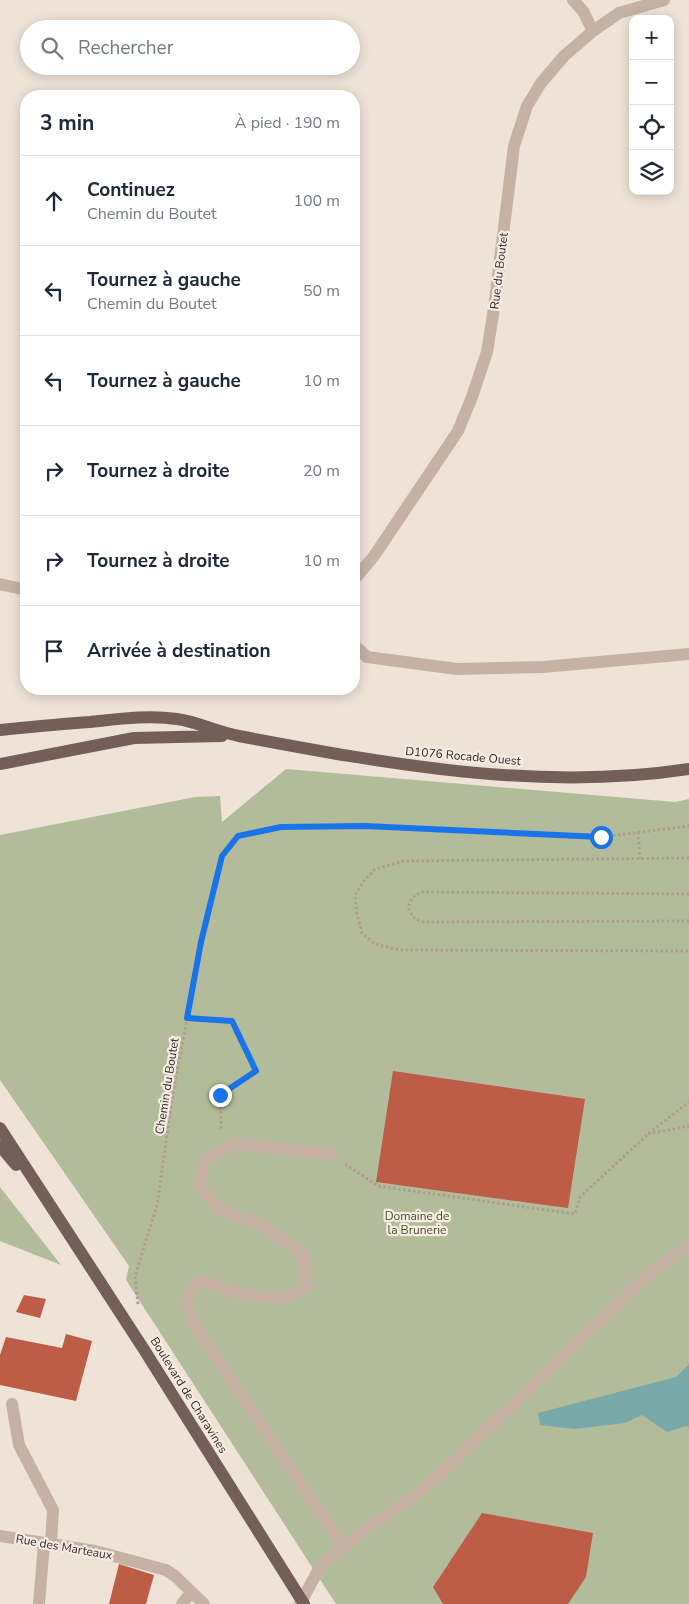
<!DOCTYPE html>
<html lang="fr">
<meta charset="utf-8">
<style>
body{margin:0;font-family:"Nunito Sans",sans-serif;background:#f2f2f3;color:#1f2937}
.controls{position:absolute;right:15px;top:15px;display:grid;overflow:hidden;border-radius:10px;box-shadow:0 2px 12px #0003}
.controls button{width:45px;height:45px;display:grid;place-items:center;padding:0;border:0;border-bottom:1px solid #e0e1e3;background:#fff;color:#1f2937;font:25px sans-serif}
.stop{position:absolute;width:15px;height:15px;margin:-11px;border:4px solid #1a73e8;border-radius:50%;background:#fff}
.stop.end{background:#1a73e8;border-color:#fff;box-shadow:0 1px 5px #0008}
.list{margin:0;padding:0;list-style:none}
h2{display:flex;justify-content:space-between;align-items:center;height:65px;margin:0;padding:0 20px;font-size:21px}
h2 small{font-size:16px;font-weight:400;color:#747a83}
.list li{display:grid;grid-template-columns:32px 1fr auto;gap:15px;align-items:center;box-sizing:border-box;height:90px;padding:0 20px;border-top:1px solid #e0e1e3}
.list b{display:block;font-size:19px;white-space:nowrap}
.list p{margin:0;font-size:16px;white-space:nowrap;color:#747a83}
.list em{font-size:16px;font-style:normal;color:#747a83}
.icon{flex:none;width:28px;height:28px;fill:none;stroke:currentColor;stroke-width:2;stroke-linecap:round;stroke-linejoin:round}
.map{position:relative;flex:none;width:689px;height:1604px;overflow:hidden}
.search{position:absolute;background:#fff;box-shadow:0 2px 12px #0003;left:20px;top:20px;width:340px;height:55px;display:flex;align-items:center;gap:12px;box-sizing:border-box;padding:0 18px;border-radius:28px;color:#747a83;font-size:19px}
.panel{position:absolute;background:#fff;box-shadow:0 2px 12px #0003;left:20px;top:90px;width:340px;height:605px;border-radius:20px}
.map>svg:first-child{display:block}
.green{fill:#b3bc9a}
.water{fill:#79a9a8}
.building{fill:#bd5d48}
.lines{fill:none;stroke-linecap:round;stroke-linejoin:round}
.path{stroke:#b19c90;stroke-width:3;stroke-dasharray:2.5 2.5;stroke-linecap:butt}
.minor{stroke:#c5b2a5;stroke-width:12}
.major{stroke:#735f58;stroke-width:12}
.route{stroke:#1a73e8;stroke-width:6}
.labels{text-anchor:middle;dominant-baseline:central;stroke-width:4.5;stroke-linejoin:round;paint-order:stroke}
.street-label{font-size:12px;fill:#322926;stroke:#f7ede4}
.park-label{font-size:12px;fill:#444e2c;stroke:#f7ede4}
</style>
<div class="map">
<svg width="689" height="1604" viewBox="0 0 689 1604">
<rect width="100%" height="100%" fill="#efe3d8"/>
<!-- green -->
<path class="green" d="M286,769L675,802L689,799V1604H336L126,1280L129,1266L0,1080V835L195,797L220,796L222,822Z
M0,1187L61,1265L0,1241Z"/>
<!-- water -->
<path class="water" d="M689,1364V1427L686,1426L667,1432L642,1415L625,1423L575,1429L540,1425L538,1413L676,1377Z"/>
<!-- building -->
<path class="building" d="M393,1071L585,1099L568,1208L376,1182Z
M24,1295L46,1299L40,1318L16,1312Z
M66,1334L92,1341L76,1401L0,1385V1355L6,1337L62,1348Z
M482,1513L593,1533L586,1577L568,1604H443L433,1587Z
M119,1564L154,1575L146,1604H109Z"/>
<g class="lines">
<!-- path -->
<path class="path" d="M638,832L640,859
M689,858L404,861L375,869L364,881L355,895L357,914L362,933L375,944L400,950L689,951
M689,894L421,892L412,898L408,908L413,917L421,922L689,921
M187,1018L232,1021L256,1071L220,1095L221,1130
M648,1134L689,1126
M345,1164L378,1186L575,1214L580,1197L648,1134L689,1102
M138,1304L135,1276L157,1205L173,1094L201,942L222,856L237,836L281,827L365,826L601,837L689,826"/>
<!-- minor -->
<path class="minor" d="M573,0L583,11L593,31
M354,580L374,556L458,431L472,397L487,352L494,308L514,146L527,106L541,83L564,56L593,31L619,13L664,0
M0,584L26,590
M354,645L367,657L457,669L543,667L689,654
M330,1154L234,1144L205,1160L199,1186L220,1210L263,1226L303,1254L307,1287L283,1299L242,1294L200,1281L186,1297L193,1322L344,1547
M12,1404L19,1445L53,1510L51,1544
M0,1536L95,1551L166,1570L175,1576L204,1604
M39,1604L44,1543
M182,1604L191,1592
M300,1604L321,1565L362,1532L424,1489L650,1273L689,1245"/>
<!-- major -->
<path class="major" d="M0,730C30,727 60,724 90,722C119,719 148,715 177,719C198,722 218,732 239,736C387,764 539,792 689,769
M0,764L134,738L222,736
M0,1128L143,1348L304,1604
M0,1146L16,1165"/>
</g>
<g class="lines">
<!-- route -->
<path class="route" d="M220,1095L256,1071L232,1021L187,1018L201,942L222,856L238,836L281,827L365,826L601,837"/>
</g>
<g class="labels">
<!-- street labels -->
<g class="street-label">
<text transform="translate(499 271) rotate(-83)">Rue du Boutet</text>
<text transform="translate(463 756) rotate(5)">D1076 Rocade Ouest</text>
<text transform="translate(167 1086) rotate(-81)">Chemin du Boutet</text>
<text transform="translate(189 1395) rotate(58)">Boulevard de Charavines</text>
<text transform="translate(64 1547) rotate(10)">Rue des Marteaux</text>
</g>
<!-- park labels -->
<g class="park-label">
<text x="417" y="1216">Domaine de<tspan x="417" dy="14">la Brunerie</tspan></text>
</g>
</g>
</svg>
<div class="controls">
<button>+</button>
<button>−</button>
<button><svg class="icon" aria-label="locate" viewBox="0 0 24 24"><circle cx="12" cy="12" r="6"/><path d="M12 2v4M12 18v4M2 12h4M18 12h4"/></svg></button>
<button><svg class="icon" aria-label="layers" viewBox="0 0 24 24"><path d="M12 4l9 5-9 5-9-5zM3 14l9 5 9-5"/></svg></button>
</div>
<div class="stop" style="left:601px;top:837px"></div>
<div class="stop end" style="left:220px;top:1095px"></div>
<div class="search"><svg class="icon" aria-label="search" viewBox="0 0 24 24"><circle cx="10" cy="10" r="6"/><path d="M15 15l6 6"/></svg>Rechercher</div>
<section class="panel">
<h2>3 min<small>À pied · 190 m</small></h2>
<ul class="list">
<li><svg class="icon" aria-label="ahead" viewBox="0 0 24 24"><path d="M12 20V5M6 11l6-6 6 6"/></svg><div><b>Continuez</b><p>Chemin du Boutet</p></div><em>100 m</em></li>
<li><svg class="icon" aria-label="left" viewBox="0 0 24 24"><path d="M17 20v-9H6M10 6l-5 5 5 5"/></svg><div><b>Tournez à gauche</b><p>Chemin du Boutet</p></div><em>50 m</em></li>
<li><svg class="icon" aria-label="left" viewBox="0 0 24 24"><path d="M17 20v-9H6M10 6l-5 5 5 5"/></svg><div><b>Tournez à gauche</b></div><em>10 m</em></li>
<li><svg class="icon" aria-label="right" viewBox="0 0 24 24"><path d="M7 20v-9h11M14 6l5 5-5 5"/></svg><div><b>Tournez à droite</b></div><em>20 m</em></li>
<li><svg class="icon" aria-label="right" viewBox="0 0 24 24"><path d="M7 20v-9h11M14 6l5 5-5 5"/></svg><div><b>Tournez à droite</b></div><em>10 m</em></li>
<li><svg class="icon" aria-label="arrive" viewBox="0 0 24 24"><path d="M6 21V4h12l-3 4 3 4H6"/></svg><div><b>Arrivée à destination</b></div></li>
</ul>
</section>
</div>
